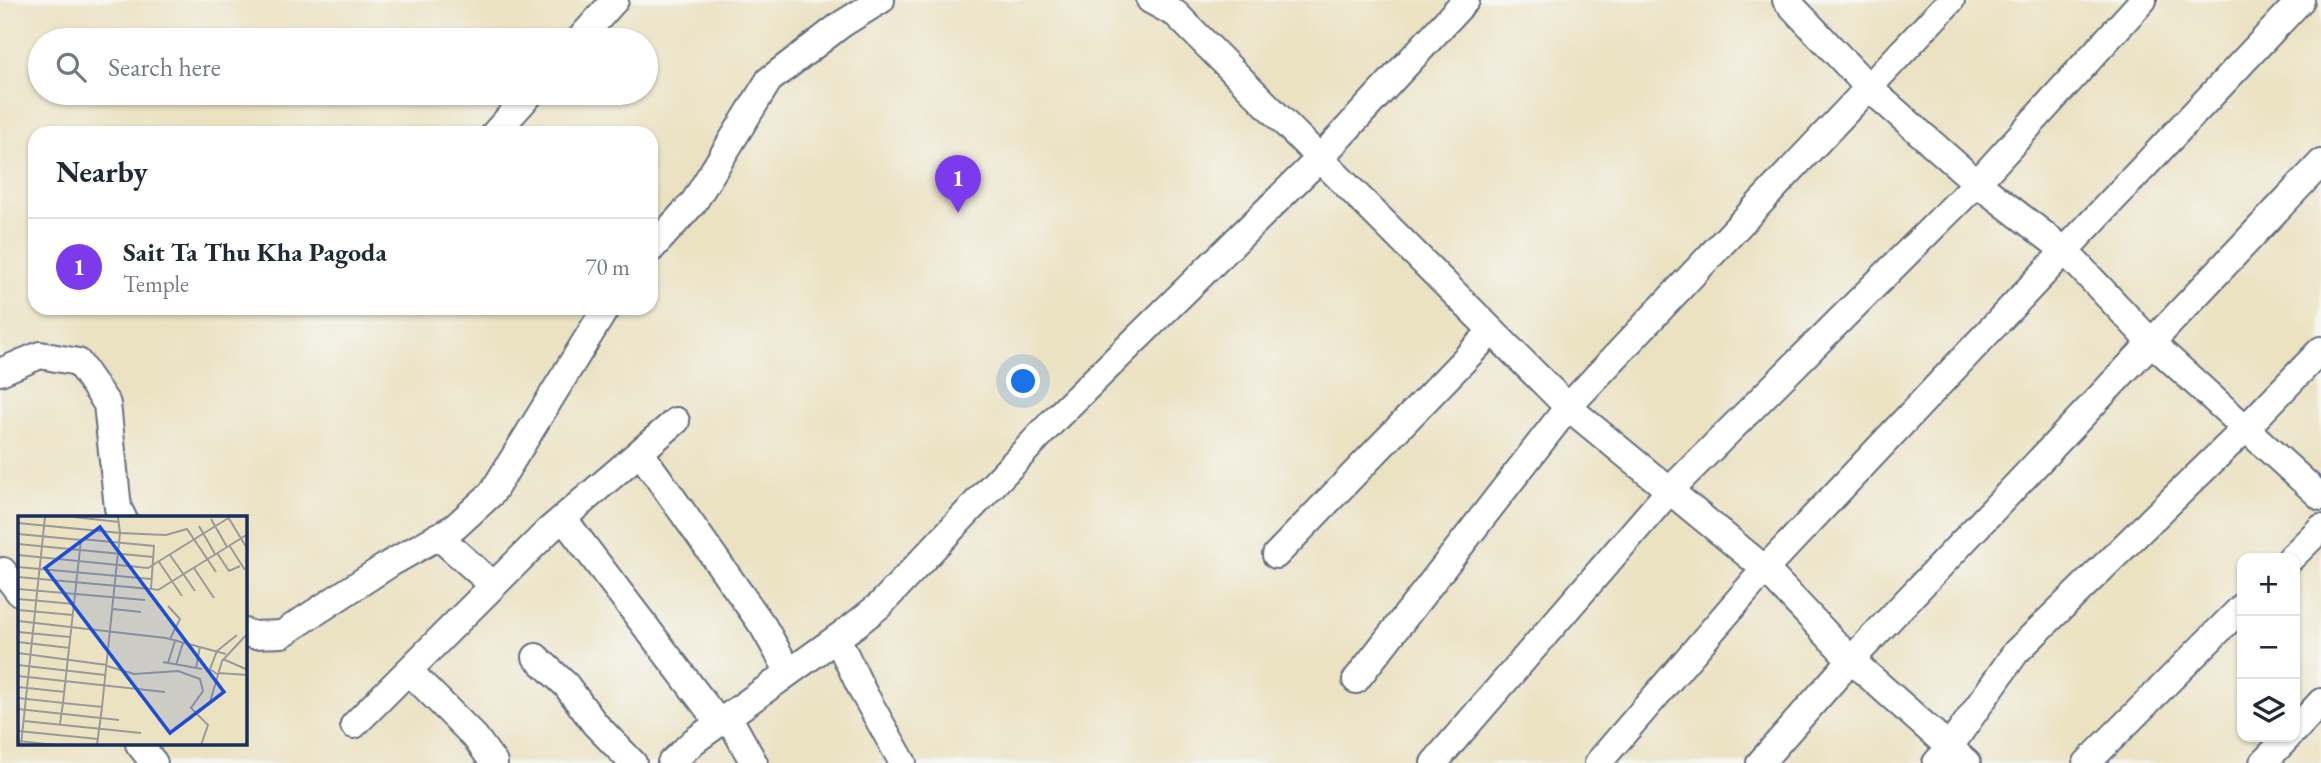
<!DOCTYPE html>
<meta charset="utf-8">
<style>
body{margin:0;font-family:"EB Garamond",serif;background:#f6f6f7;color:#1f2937}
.controls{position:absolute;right:21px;bottom:21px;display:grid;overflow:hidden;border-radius:14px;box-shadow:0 2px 5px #0004}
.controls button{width:63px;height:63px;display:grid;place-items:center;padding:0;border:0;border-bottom:2px solid #e0e1e3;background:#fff;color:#1f2937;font:35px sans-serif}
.you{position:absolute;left:1024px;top:382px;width:24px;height:24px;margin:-18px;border:5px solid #fff;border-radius:50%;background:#1a73e8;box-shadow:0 0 0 10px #1a73e833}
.badge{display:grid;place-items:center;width:46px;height:46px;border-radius:50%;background:#7c3aed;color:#fff;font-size:23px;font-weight:700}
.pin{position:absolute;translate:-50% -58px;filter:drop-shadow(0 2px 4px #0008)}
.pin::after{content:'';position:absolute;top:37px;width:24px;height:21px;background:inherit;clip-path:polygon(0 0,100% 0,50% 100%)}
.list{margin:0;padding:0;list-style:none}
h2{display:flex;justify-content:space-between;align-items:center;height:91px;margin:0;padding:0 28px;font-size:30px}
h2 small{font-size:23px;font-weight:400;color:#747a83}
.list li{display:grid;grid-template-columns:46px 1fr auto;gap:21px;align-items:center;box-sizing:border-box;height:98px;padding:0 28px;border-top:2px solid #e0e1e3}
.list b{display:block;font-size:26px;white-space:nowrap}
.list p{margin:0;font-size:23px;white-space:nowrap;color:#747a83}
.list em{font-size:23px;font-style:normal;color:#747a83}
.icon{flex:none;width:38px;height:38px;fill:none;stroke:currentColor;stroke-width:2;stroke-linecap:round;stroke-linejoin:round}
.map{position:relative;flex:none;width:2321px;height:763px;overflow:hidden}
.search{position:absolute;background:#fff;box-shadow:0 2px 5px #0004;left:28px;top:28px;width:630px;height:77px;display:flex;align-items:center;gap:18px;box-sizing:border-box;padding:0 24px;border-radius:38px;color:#747a83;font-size:26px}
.panel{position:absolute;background:#fff;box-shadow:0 2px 5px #0004;left:28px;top:126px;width:630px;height:189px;border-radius:21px}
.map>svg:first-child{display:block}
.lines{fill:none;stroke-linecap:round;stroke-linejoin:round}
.minor-casing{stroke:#646e81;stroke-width:30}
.minor{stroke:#fff;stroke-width:26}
.inset-road{fill:none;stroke:#989a9a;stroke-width:2}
.view{fill:#1d4ed8;fill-opacity:0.15;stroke:#1d4ed8;stroke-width:3.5}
.inset-edge{fill:none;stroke:#1b2f5e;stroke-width:3.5}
</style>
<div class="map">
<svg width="2321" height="763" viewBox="0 0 2321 763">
<rect width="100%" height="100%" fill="#f6f6f2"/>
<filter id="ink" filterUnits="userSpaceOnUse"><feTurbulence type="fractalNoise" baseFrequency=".0143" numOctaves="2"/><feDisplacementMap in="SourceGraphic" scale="14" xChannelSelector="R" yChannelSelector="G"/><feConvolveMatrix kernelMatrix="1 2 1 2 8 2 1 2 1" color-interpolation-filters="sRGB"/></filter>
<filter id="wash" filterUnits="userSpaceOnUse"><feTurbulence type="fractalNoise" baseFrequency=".00686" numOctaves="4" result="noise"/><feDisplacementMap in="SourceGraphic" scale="28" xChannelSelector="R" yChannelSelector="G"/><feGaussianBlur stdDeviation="1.57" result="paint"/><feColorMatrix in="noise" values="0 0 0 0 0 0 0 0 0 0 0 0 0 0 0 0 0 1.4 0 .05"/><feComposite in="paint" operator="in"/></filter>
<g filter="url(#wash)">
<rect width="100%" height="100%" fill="#ebe2c2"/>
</g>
<g filter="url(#ink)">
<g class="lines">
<!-- minor casing -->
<g class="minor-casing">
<path id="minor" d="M1150,0L1176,14L1568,407L1765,569L1851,660L1967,763
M1786,0L1869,88L1977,183L2064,250L2152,343L2321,497
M579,40L615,0
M495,133L531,93
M651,249L694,202L769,80L842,24L881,0
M0,372L40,355L78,362L107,404L118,508L123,518
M640,452L763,626L789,672
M563,518L719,723
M438,536L493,585
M1276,555L1492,331
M2291,558L2321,528
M3,571L19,592
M245,632L253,635L282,634L391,563L455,527L492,493L606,308
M837,638L863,692L903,763
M536,657L566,685L595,724L633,763
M409,671L475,737L494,763
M1356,680L1568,407L1951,0
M728,716L754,763
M354,725L548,531L676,421
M2295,730L2321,702
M139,744L154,763
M671,763L694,741L855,625L880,605L1057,417L1321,157L1466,0
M1434,763L1670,490L1977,183L2143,0
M1598,763L1765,569L2301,0
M1760,763L1851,660L2321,163
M1936,763L1949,748L2016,652L2245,429L2321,350
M2087,763L2242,607
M2263,763L2288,737"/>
</g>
<!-- minor -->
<use href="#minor" class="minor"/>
</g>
</g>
<!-- overview -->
<g transform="translate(18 516)">
<rect width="229" height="229" fill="#ebe2c2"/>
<path class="inset-road" d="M56,1L101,6M100,1L102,17L148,19L169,13L198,56M210,1L230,34M193,3L209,31M0,7L102,17L84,191L45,187L42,208M181,10L197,38M0,18L63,24L45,187L0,182M63,23L136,30L133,73L140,74L230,18M0,28L135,41M211,29L227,54M199,37L211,55L222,50M0,39L130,52L212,1M152,39L177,75M141,46L164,80M0,51L133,63M176,52L196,82M0,61L133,73M0,73L127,84M0,83L56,88M150,90L162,103L152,123M95,93L123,96M0,94L55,99M0,105L148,122L208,138M0,116L52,121M0,126L52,132M199,135L192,153L200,159M199,135L219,119M0,137L89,149M205,143L230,154M145,146L184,153M150,147L157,125M0,149L87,159M158,149L165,127M89,150L116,158L160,155L182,163L185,175L173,192L190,209L183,229M178,152L182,130M200,157L230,159M0,160L147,176M0,171L47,176M192,186L204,145L230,117M0,193L101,204M6,205L123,217M0,215L80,223M0,225L37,229M3,229L27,1M79,229L84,191"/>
<path class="view" d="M82,11L206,176L152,217L27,52Z"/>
<rect width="229" height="229" class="inset-edge"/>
</g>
</svg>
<div class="controls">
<button>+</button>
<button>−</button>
<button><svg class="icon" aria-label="layers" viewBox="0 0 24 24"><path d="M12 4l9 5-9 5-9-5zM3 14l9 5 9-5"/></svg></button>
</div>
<div class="you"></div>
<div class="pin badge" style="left:958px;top:213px">1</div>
<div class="search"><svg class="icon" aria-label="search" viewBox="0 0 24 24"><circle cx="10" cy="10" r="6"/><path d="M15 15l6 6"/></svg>Search here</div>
<section class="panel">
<h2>Nearby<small></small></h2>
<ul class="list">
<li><span class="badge">1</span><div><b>Sait Ta Thu Kha Pagoda</b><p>Temple</p></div><em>70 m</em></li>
</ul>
</section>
</div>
